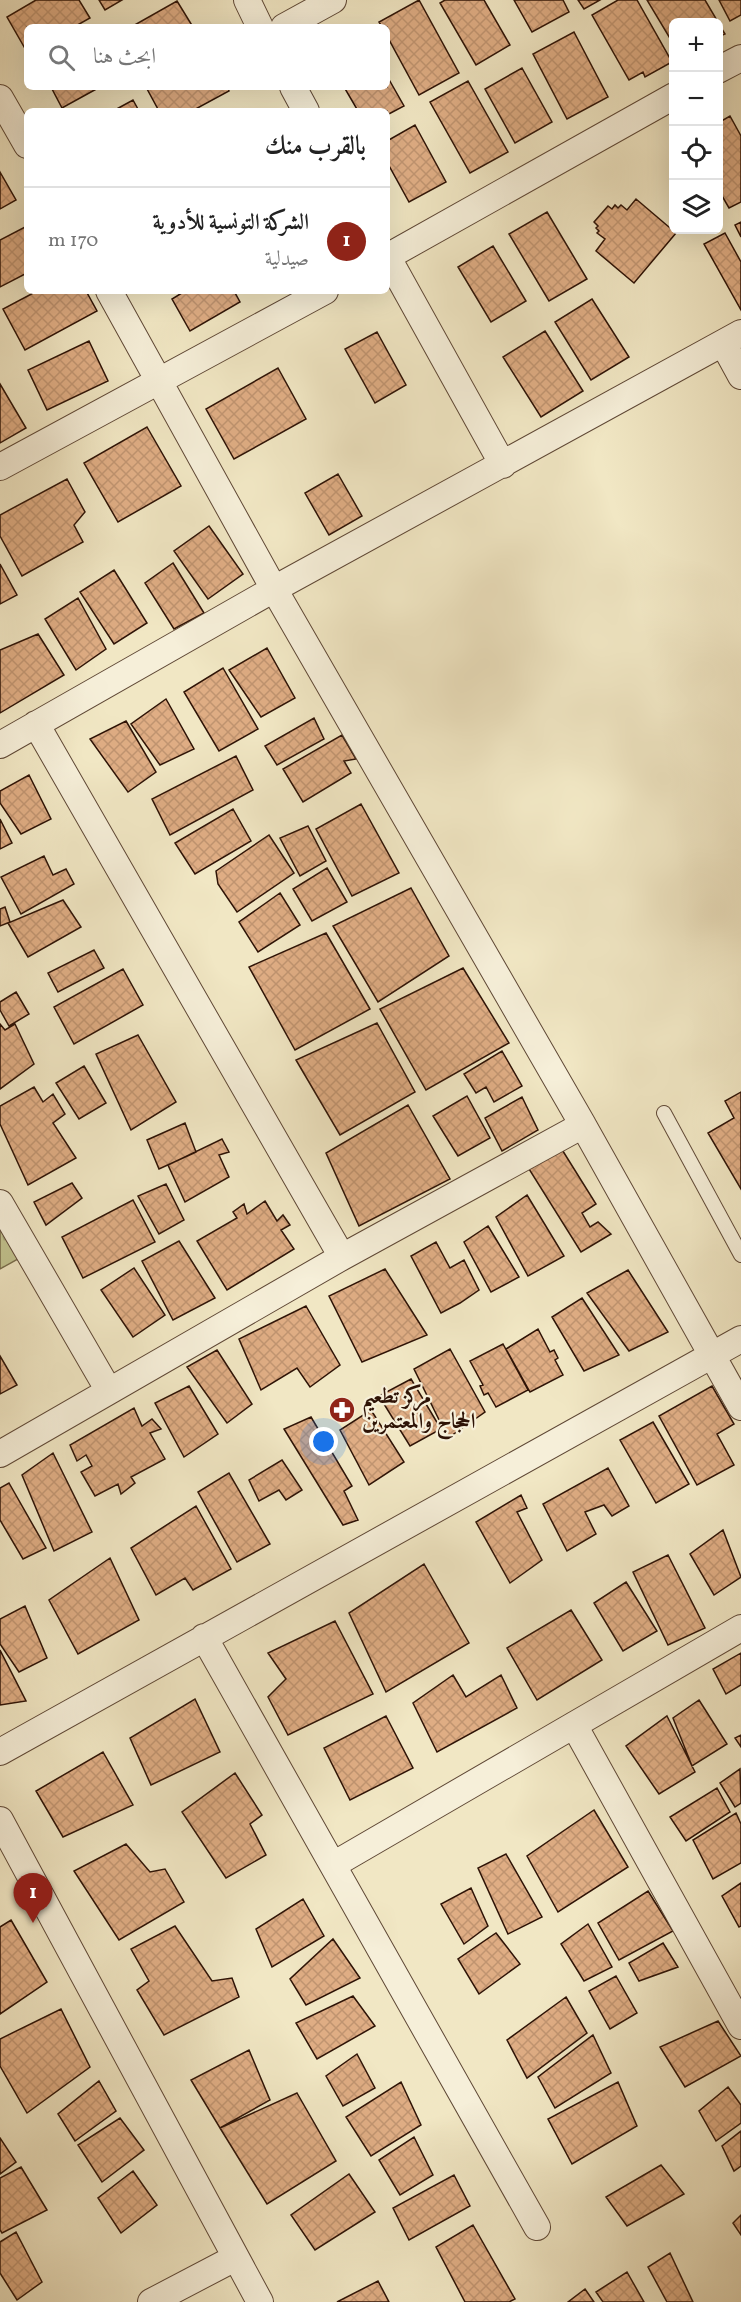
<!DOCTYPE html>
<html lang="ar">
<meta charset="utf-8">
<style>
body{margin:0;font-family:Vollkorn,Amiri,serif;background:#f6f6f6;color:#222;direction:rtl}
.controls{position:absolute;right:18px;top:18px;display:grid;overflow:hidden;border-radius:9px;box-shadow:0 6px 24px #0002}
.controls button{width:54px;height:54px;display:grid;place-items:center;padding:0;border:0;border-bottom:2px solid #e0e0e0;background:#fff;color:#222;font:30px sans-serif}
.you{position:absolute;left:324px;top:1442px;width:21px;height:21px;margin:-15px;border:4px solid #fff;border-radius:50%;background:#1a73e8;box-shadow:0 0 0 9px #1a73e833}
.badge{display:grid;place-items:center;width:39px;height:39px;border-radius:50%;background:#8f2418;color:#fff;font-size:20px;font-weight:700}
.pin{position:absolute;translate:-50% -50px;filter:drop-shadow(0 2px 3px #0008)}
.pin::after{content:'';position:absolute;top:32px;width:21px;height:18px;background:inherit;clip-path:polygon(0 0,100% 0,50% 100%)}
.list{margin:0;padding:0;list-style:none}
h2{display:flex;justify-content:space-between;align-items:center;height:78px;margin:0;padding:0 24px;font-size:26px}
h2 small{font-size:20px;font-weight:400;color:#767676}
.list li{display:grid;grid-template-columns:39px 1fr auto;gap:18px;align-items:center;box-sizing:border-box;height:108px;padding:0 24px;border-top:2px solid #e0e0e0}
.list b{display:block;font-size:22px;white-space:nowrap}
.list p{margin:0;font-size:20px;white-space:nowrap;color:#767676}
.list em{font-size:20px;font-style:normal;color:#767676}
.icon{flex:none;width:33px;height:33px;fill:none;stroke:currentColor;stroke-width:2;stroke-linecap:round;stroke-linejoin:round}
.map{position:relative;flex:none;width:741px;height:2302px;overflow:hidden;direction:ltr}
.search{position:absolute;background:#fff;box-shadow:0 6px 24px #0002;left:24px;top:24px;width:366px;height:66px;display:flex;align-items:center;gap:15px;box-sizing:border-box;padding:0 21px;border-radius:9px;color:#767676;font-size:22px}
.panel{position:absolute;background:#fff;box-shadow:0 6px 24px #0002;left:24px;top:108px;width:366px;height:186px;border-radius:9px;direction:rtl}
.map>svg:first-child{display:block}
.grass{fill:url(#grass-tufts);stroke:#786b4a;stroke-width:1.5}
.building{fill:url(#building-cross-hatch);stroke:#2e1306;stroke-width:1.5}
.lines{fill:none;stroke-linecap:round;stroke-linejoin:round}
.lane-casing{stroke:#5f4836;stroke-width:16}
.street-casing{stroke:#5f4836;stroke-width:28}
.lane{stroke:#f6efd9;stroke-width:14}
.street{stroke:#f6efd9;stroke-width:26}
.labels{text-anchor:middle;dominant-baseline:central;stroke-width:4.5;stroke-linejoin:round;paint-order:stroke}
.poi-label{font-size:22px;font-weight:bold;fill:#2e1306;stroke:#f6efd9;text-anchor:start}
</style>
<div class="map">
<svg width="741" height="2302" viewBox="0 0 741 2302">
<defs>
<pattern id="grass-tufts" width="24" height="20" patternUnits="userSpaceOnUse" patternTransform="scale(1.5)"><rect width="24" height="20" fill="#c2c38f"/><path d="M3 7l-1-3M5 7V3M7 7l1-3M15 17l-1-3M17 17v-4M19 17l1-3" fill="none" stroke="#a7a77a"/></pattern>
<pattern id="building-cross-hatch" width="8" height="8" patternUnits="userSpaceOnUse" patternTransform="scale(1.5)"><rect width="8" height="8" fill="#dfad84"/><path d="M0 0l8 8M0 8l8-8" fill="none" stroke="#c09470"/></pattern>
</defs>
<rect width="100%" height="100%" fill="#f1e7c4"/>
<filter id="stains"><feTurbulence type="fractalNoise" baseFrequency=".00333" numOctaves="4"/><feColorMatrix values="0 0 0 0 .2 0 0 0 0 .09 0 0 0 0 .02 0 0 0 .5 -.17"/></filter>
<radialGradient id="worn" r=".72"><stop offset=".6" stop-color="#630" stop-opacity="0"/><stop offset="1" stop-color="#630" stop-opacity=".3"/></radialGradient>
<!-- grass -->
<path class="grass" d="M0,1207L27,1254L0,1269Z"/>
<!-- building -->
<path class="building" d="M36,0H79L90,18L74,27H27V52L7,17Z
M99,0H122L105,10Z
M419,0L459,73L419,95L387,36V27H382L379,22Z
M445,0H484L510,45L476,65L440,3Z
M514,0H563L569,12L532,32Z
M578,0H600L584,9Z
M618,0H637L672,62L645,77L643,72L629,80L592,15Z
M647,0H705L718,22H674V45Z
M719,0H741V15L730,21Z
M177,1L193,27H131Z
M718,23L725,34L718,37Z
M574,32L608,97L567,119L533,54Z
M522,68L552,122L515,143L485,89Z
M387,76L404,106L387,115V111H358L344,87H387Z
M468,81L508,152L470,173L430,102Z
M51,87H100L62,108Z
M146,87H227L229,91L192,111H159Z
M133,100L139,111H113Z
M730,116L741,136V202L729,208L718,189V123Z
M415,125L446,182L409,202L387,162V141Z
M0,172L16,200L0,209Z
M636,199L676,233L634,283L596,251L605,239L597,233L599,231L596,228L598,226L594,222L608,206L612,209L615,205L618,208L621,205L627,210Z
M547,212L587,279L549,301L509,234Z
M741,222V237L735,225Z
M27,226V273L0,287V240Z
M725,233L741,262V310L704,244Z
M493,246L526,301L491,322L458,267Z
M37,291H86L97,311L25,350L3,309Z
M185,291H234L240,302L190,331L172,299Z
M592,299L629,357L591,380L555,322Z
M545,331L583,391L541,417L503,357Z
M377,332L406,385L375,403L345,349Z
M89,341L108,381L47,410L28,370Z
M278,368L306,419L234,459L206,409Z
M0,384L26,428L0,443Z
M147,427L181,486L118,522L84,463Z
M338,474L362,516L329,535L305,493Z
M67,479L85,512L74,525L83,542L22,576L0,536V515Z
M209,526L243,574L208,599L174,551Z
M173,563L204,613L174,629L145,583Z
M0,564L17,595L0,604Z
M114,570L147,623L114,644L80,592Z
M78,598L106,649L76,670L45,619Z
M38,634L64,675L0,713V650Z
M267,648L295,698L261,717L229,670Z
M223,668L258,729L219,751L184,692Z
M166,699L194,749L160,765L131,724Z
M314,718L324,739L277,765L265,746Z
M126,721L156,772L128,792L90,739Z
M342,735L356,759L344,761L351,773L303,802L283,769Z
M236,756L253,790L170,835L152,799Z
M29,775L51,819L21,834L0,803V791Z
M361,804L399,873L352,896L316,829Z
M233,809L251,841L195,874L175,843Z
M0,819L12,843L0,849Z
M308,826L326,861L300,876L280,838Z
M269,835L294,873L237,912L218,884L216,871Z
M44,856L53,875L66,869L74,884L21,914L1,877Z
M327,868L347,902L312,921L293,889Z
M411,888L449,956L378,1002L333,926Z
M280,893L300,925L258,952L239,922Z
M63,900L81,927L28,957L8,923Z
M5,907L10,922L0,926V909Z
M326,933L370,1009L295,1050L249,967Z
M94,950L104,968L58,992L48,973Z
M463,968L509,1043L426,1090L380,1009Z
M123,969L143,1005L74,1044L54,1007Z
M16,992L29,1014L9,1026L0,1010V1002Z
M377,1023L415,1092L340,1135L296,1060Z
M0,1024L5,1030L15,1024L34,1064L0,1089Z
M138,1035L176,1102L131,1130L96,1054Z
M502,1051L522,1086L494,1102L486,1087L476,1093L464,1074Z
M84,1066L106,1103L79,1119L56,1083Z
M34,1087L43,1102L53,1094L65,1114L53,1123L76,1158L28,1185L0,1124V1106Z
M741,1092V1189L708,1133L734,1118L725,1101Z
M467,1096L490,1138L458,1156L433,1116Z
M522,1097L538,1130L502,1151L485,1118Z
M408,1105L450,1179L359,1226L326,1153Z
M185,1123L196,1152L159,1169L147,1140Z
M222,1139L229,1152L219,1155L229,1177L185,1202L168,1165Z
M561,1148L596,1204L582,1213L590,1227L598,1222L611,1234L581,1252L529,1169Z
M72,1183L82,1198L46,1225L34,1202Z
M166,1184L184,1220L159,1234L138,1196Z
M527,1195L564,1256L528,1276L496,1217Z
M133,1200L155,1242L83,1278L62,1237Z
M265,1201L277,1221L283,1215L290,1225L281,1230L294,1249L227,1290L197,1241L237,1218L233,1212L244,1204L247,1214Z
M488,1226L519,1277L491,1292L464,1242Z
M179,1241L215,1298L173,1320L142,1261Z
M436,1242L450,1268L464,1260L479,1290L460,1303L441,1313L411,1256Z
M134,1268L165,1315L133,1337L101,1290Z
M385,1269L427,1335L362,1362L329,1296Z
M628,1270L668,1332L629,1351L587,1293Z
M582,1298L619,1355L584,1371L552,1317Z
M306,1306L340,1365L310,1387L297,1368L261,1390L239,1339Z
M538,1329L550,1352L554,1350L558,1358L555,1360L563,1375L530,1392L506,1349Z
M503,1344L528,1390L496,1407L488,1393L484,1395L480,1386L483,1385L470,1361Z
M450,1349L485,1412L448,1438L414,1369Z
M217,1350L252,1404L227,1423L187,1367Z
M0,1356L17,1385L0,1394Z
M411,1379L441,1429L410,1446L379,1396Z
M189,1386L218,1434L184,1457L155,1403Z
M712,1386L734,1424L717,1434L734,1465L697,1485L659,1416Z
M134,1408L142,1426L152,1419L161,1429L150,1433L165,1459L131,1477L135,1483L121,1494L118,1484L95,1496L81,1472L92,1466L86,1455L77,1461L70,1445Z
M371,1410L404,1462L369,1485L340,1430Z
M311,1417L352,1486L344,1491L358,1520L343,1525L284,1429Z
M653,1422L689,1484L656,1503L620,1440Z
M53,1453L92,1532L54,1551L22,1475Z
M282,1460L302,1490L286,1500L279,1490L259,1501L249,1480Z
M608,1468L629,1506L612,1516L604,1505L585,1512L596,1534L567,1551L543,1504Z
M229,1473L270,1544L237,1562L198,1492Z
M9,1483L46,1548L23,1559L0,1520V1488Z
M521,1495L527,1508L517,1512L542,1560L510,1583L476,1522Z
M196,1506L231,1569L193,1590L185,1578L156,1595L131,1548Z
M723,1530L741,1577L714,1595L690,1554Z
M668,1555L705,1628L668,1645L633,1572Z
M110,1558L139,1620L78,1654L49,1600Z
M424,1564L469,1643L386,1692L349,1613Z
M626,1582L657,1631L623,1651L594,1603Z
M25,1606L47,1658L19,1672L0,1644V1619Z
M571,1610L602,1660L537,1700L507,1648Z
M335,1621L373,1694L288,1735L268,1697L286,1679L268,1653Z
M0,1650L26,1701L0,1705Z
M741,1653V1685L726,1694L713,1669Z
M453,1675L466,1697L501,1675L517,1708L437,1752L413,1703Z
M195,1699L220,1752L151,1785L130,1738Z
M699,1700L727,1744L692,1766L673,1718Z
M386,1716L413,1768L350,1800L324,1748Z
M667,1716L695,1772L659,1794L626,1746Z
M741,1735V1747L735,1738Z
M103,1752L133,1805L63,1837L36,1791Z
M740,1769L741,1803L735,1807L720,1783Z
M235,1773L262,1815L250,1824L266,1855L226,1878L182,1812Z
M717,1788L730,1812L686,1841L670,1817Z
M594,1810L628,1867L558,1912L527,1856Z
M736,1813L741,1824V1863L713,1879L693,1840Z
M126,1844L150,1872L165,1869L184,1902L119,1940L74,1871Z
M506,1854L542,1917L508,1934L478,1868Z
M741,1883V1926L739,1927L722,1896Z
M471,1888L488,1926L464,1944L441,1904Z
M648,1891L673,1931L619,1960L598,1923Z
M303,1899L324,1936L272,1967L256,1929Z
M11,1920L47,1982L0,2014V1927Z
M588,1924L612,1967L584,1981L561,1944Z
M175,1926L212,1981L232,1978L239,1997L164,2035L137,1990L149,1981L131,1949Z
M496,1933L520,1964L479,1994L458,1959Z
M333,1939L360,1978L306,2005L290,1979Z
M663,1943L678,1967L639,1981L629,1963Z
M616,1976L637,2013L610,2029L589,1991Z
M353,1996L375,2026L317,2059L296,2023Z
M566,1997L587,2033L527,2078L507,2040Z
M61,2009L90,2067L27,2113L0,2066V2039Z
M718,2021L741,2056L685,2087L660,2047Z
M593,2035L611,2073L555,2108L538,2077Z
M249,2050L270,2100L220,2128L191,2080Z
M357,2054L375,2088L343,2106L326,2076Z
M99,2081L116,2111L75,2141L58,2114Z
M401,2082L421,2125L371,2156L346,2117Z
M618,2082L637,2126L572,2164L548,2119Z
M728,2087L741,2105V2123L716,2141L699,2111Z
M297,2093L336,2161L267,2204L220,2128Z
M120,2118L144,2150L102,2182L78,2145Z
M741,2131V2166L734,2171L722,2146Z
M414,2137L433,2175L400,2195L379,2160Z
M0,2138L16,2162L0,2174Z
M661,2165L684,2194L627,2226L606,2197Z
M21,2167L47,2210L2,2233L0,2230V2178Z
M133,2171L157,2205L121,2233L98,2198Z
M349,2174L375,2212L315,2250L291,2215Z
M454,2175L470,2206L409,2240L393,2208Z
M741,2215V2235L733,2223Z
M473,2225L515,2299L509,2302H465L436,2247Z
M16,2232L42,2282L17,2300L0,2273V2242Z
M670,2253L693,2302H667L648,2267Z
M627,2272L644,2302H603L596,2292Z
M378,2281L389,2302H337Z
M585,2289L594,2302H568Z"/>
<g class="lines">
<!-- lane casing -->
<g class="lane-casing">
<path id="lane" d="M664,1113L741,1255"/>
</g>
<!-- street casing -->
<g class="street-casing">
<path id="street" d="M247,0L260,27
M284,27L333,0
M718,70L741,58
M293,87L306,111
M0,98L27,145
M387,256L503,465
M387,257L674,96
M723,343L741,376
M0,467L325,291
M36,724L342,1257
M0,745L274,589L741,333
M583,1125L741,1407
M0,1203L109,1391
M0,1454L342,1257L583,1125L274,589L109,291
M204,1637L537,2227
M574,1725L741,2026
M0,1752L741,1339
M0,1820L260,2302
M333,1865L741,1628
M151,2302L235,2258"/>
</g>
<!-- lane -->
<use href="#lane" class="lane"/>
<!-- street -->
<use href="#street" class="street"/>
</g>
<!-- icons -->
<defs>
<g id="pharmacy-disc" transform="scale(1.35)"><circle r="9.5" fill="#8f2418" stroke="#f6efd9"/><path d="M-2-6h4v4h4v4h-4v4h-4v-4h-4v-4h4Z" fill="#fff"/></g>
</defs>
<g fill-rule="evenodd">
<use href="#pharmacy-disc" x="342" y="1410"/>
</g>
<g class="labels">
<!-- poi labels -->
<g class="poi-label">
<text x="362" y="1397">مركز تطعيم<tspan x="362" dy="25">الحجاج والمعتمرين</tspan></text>
</g>
</g>
<rect width="100%" height="100%" filter="url(#stains)"/>
<rect width="100%" height="100%" fill="url(#worn)"/>
</svg>
<div class="controls">
<button>+</button>
<button>−</button>
<button><svg class="icon" aria-label="locate" viewBox="0 0 24 24"><circle cx="12" cy="12" r="6"/><path d="M12 2v4M12 18v4M2 12h4M18 12h4"/></svg></button>
<button><svg class="icon" aria-label="layers" viewBox="0 0 24 24"><path d="M12 4l9 5-9 5-9-5zM3 14l9 5 9-5"/></svg></button>
</div>
<div class="you"></div>
<div class="pin badge" style="left:33px;top:1923px">1</div>
<div class="search"><svg class="icon" aria-label="search" viewBox="0 0 24 24"><circle cx="10" cy="10" r="6"/><path d="M15 15l6 6"/></svg>ابحث هنا</div>
<section class="panel">
<h2>بالقرب منك<small></small></h2>
<ul class="list">
<li><span class="badge">1</span><div><b>الشركة التونسية للأدوية</b><p>صيدلية</p></div><em>170 m</em></li>
</ul>
</section>
</div>
